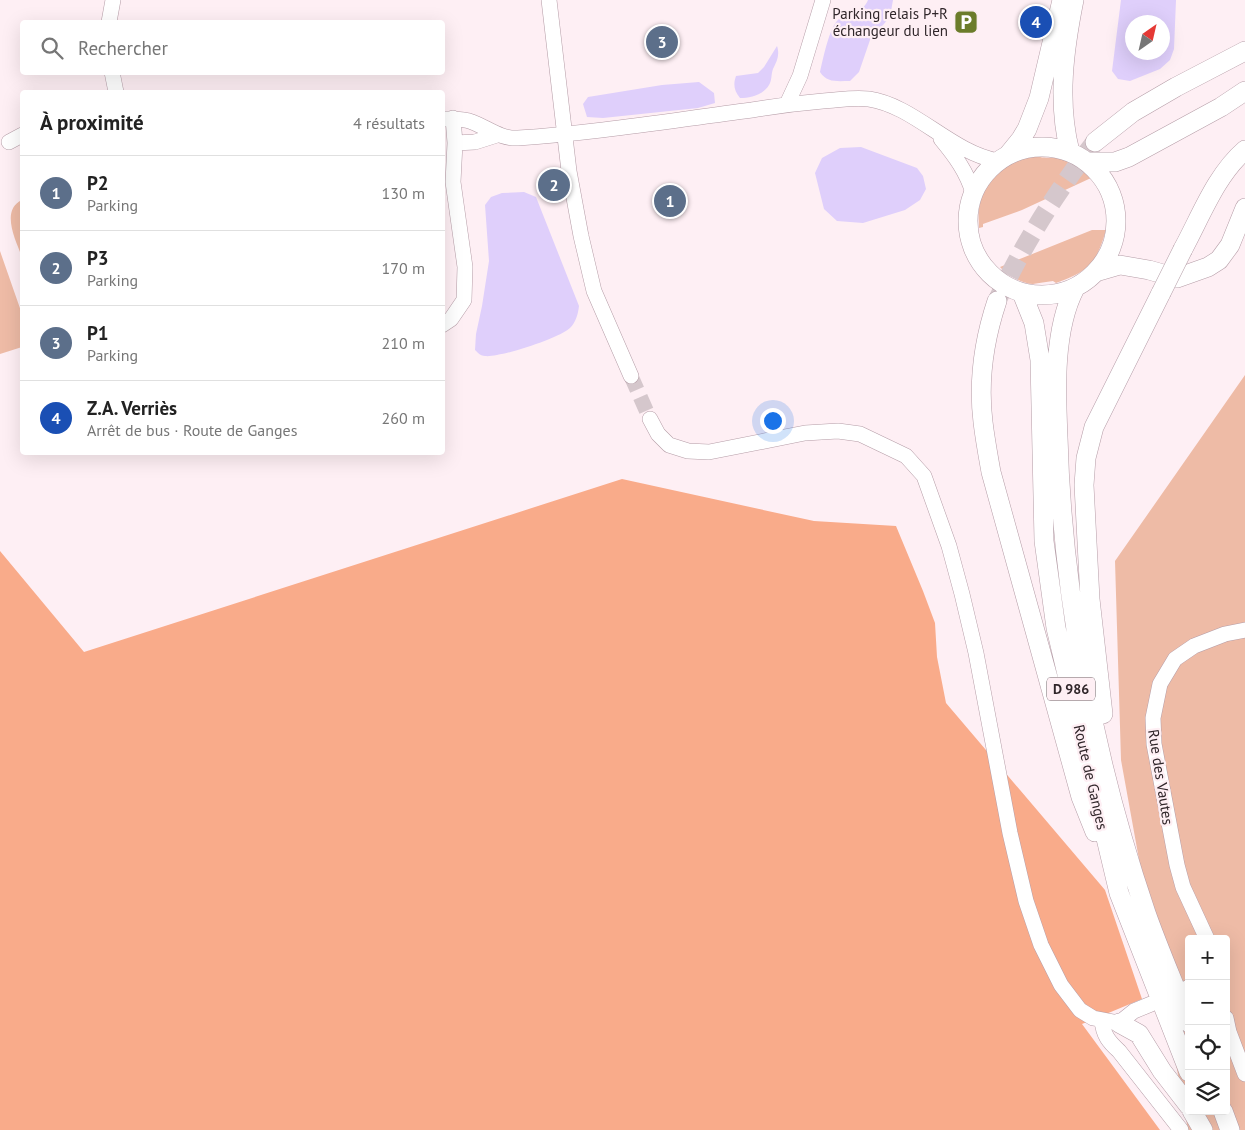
<!DOCTYPE html>
<html lang="fr">
<meta charset="utf-8">
<style>
body{margin:0;font-family:"PT Sans",sans-serif;background:#f6f6f6;color:#222}
.controls{position:absolute;right:15px;bottom:15px;display:grid;overflow:hidden;border-radius:5px;box-shadow:0 5px 20px #0002}
.controls button{width:45px;height:45px;display:grid;place-items:center;padding:0;border:0;border-bottom:1px solid #e0e0e0;background:#fff;color:#222;font:25px sans-serif}
.compass{position:absolute;left:1125px;top:15px;width:45px;height:45px;border-radius:50%;background:#fff;box-shadow:0 5px 20px #0002;rotate:34deg}
.you{position:absolute;left:772px;top:420px;width:18px;height:18px;margin:-12px;border:4px solid #fff;border-radius:50%;background:#1a73e8;box-shadow:0 0 0 8px #1a73e833}
.badge{display:grid;place-items:center;width:32px;height:32px;border-radius:50%;background:#7c3aed;color:#fff;font-size:16px;font-weight:700}
.pin{position:absolute;translate:-50% -50%;border:2px solid #fff;box-shadow:0 1px 5px #0006}
.list{margin:0;padding:0;list-style:none}
h2{display:flex;justify-content:space-between;align-items:center;height:65px;margin:0;padding:0 20px;font-size:21px}
h2 small{font-size:16px;font-weight:400;color:#767676}
.list li{display:grid;grid-template-columns:32px 1fr auto;gap:15px;align-items:center;box-sizing:border-box;height:75px;padding:0 20px;border-top:1px solid #e0e0e0}
.list b{display:block;font-size:19px;white-space:nowrap}
.list p{margin:0;font-size:16px;white-space:nowrap;color:#767676}
.list em{font-size:16px;font-style:normal;color:#767676}
.icon{flex:none;width:28px;height:28px;fill:none;stroke:currentColor;stroke-width:2;stroke-linecap:round;stroke-linejoin:round}
.map{position:relative;flex:none;width:1245px;height:1130px;overflow:hidden}
.search{position:absolute;background:#fff;box-shadow:0 5px 20px #0002;left:20px;top:20px;width:425px;height:55px;display:flex;align-items:center;gap:12px;box-sizing:border-box;padding:0 18px;border-radius:5px;color:#767676;font-size:19px}
.panel{position:absolute;background:#fff;box-shadow:0 5px 20px #0002;left:20px;top:90px;width:425px;height:365px;border-radius:5px}
.map>svg:first-child{display:block}
.green{fill:#eebba6;fill-rule:evenodd}
.forest{fill:#f9ab8a}
.water{fill:#dfcffb;fill-rule:evenodd}
.lines{fill:none;stroke-linecap:round;stroke-linejoin:round}
.minor-tunnel{stroke:#d5c7cc;stroke-width:15;stroke-dasharray:15 8;stroke-linecap:butt}
.major-tunnel{stroke:#d5c7cc;stroke-width:19;stroke-dasharray:19 9;stroke-linecap:butt}
.minor-casing{stroke:#b59da7;stroke-width:16}
.major-casing{stroke:#b59da7;stroke-width:20}
.minor{stroke:#fff;stroke-width:15}
.major{stroke:#fff;stroke-width:19}
.major-bridge-casing{stroke:#b59da7;stroke-width:20;stroke-linecap:butt}
.major-bridge{stroke:#fff;stroke-width:19}
.labels{text-anchor:middle;dominant-baseline:central;stroke-width:4.5;stroke-linejoin:round;paint-order:stroke}
.shield{fill:#feeff4;stroke:#6e6267;stroke-width:1}
.shield-label{font-size:14px;font-weight:bold;fill:#30262a}
.poi-label{font-size:15px;fill:#30262a;stroke:#feeff4;text-anchor:end}
.street-label{font-size:15px;fill:#30262a;stroke:#feeff4}
</style>
<div class="map">
<svg width="1245" height="1130" viewBox="0 0 1245 1130">
<rect width="100%" height="100%" fill="#feeff4"/>
<!-- green -->
<path class="green" d="M1034,155C1039,158 1053,159 1057,156C1071,161 1082,167 1091,178L1022,210L983,224V227L979,228C979,222 978,215 979,209C983,181 1007,159 1034,155Z
M22,200V257C16,241 0,210 22,200Z
M1092,230H1106C1096,264 1089,271 1056,283L1053,281C1046,282 1039,283 1033,284C1023,284 1006,274 1000,267Z
M0,251L22,314V347L0,354Z
M1245,375V1130H1188L1121,760L1115,561ZM1189,939H1226V1111H1189Z"/>
<!-- forest -->
<path class="forest" d="M622,479L814,521L896,526L923,591L935,623L937,657L946,703L1105,890L1142,999L1082,1024L1160,1130H0V551L84,652Z"/>
<!-- water -->
<path class="water" d="M868,0H893L890,17L870,40L859,72L850,81C837,81 827,83 820,72C823,60 829,27 839,19C849,12 863,13 868,0Z
M1121,0H1176L1174,49L1170,60L1160,69L1130,81L1118,79L1112,71ZM1162,22V52H1132V22Z
M777,46C780,55 777,61 773,69C771,74 772,81 769,85C763,95 750,98 740,98C734,91 733,84 736,76L758,73L764,67Z
M699,82L714,93L715,103L698,108L603,118L587,117L583,104L588,97L662,85Z
M861,147L917,168L923,176L926,189L920,200L905,210L863,223L837,221L824,209L815,173L822,158L840,148Z
M524,192L536,197L579,306C578,314 576,322 570,328C560,338 499,358 485,356C481,356 478,353 475,350L476,334L482,306L489,261L485,205L491,197L502,193Z"/>
<g class="lines">
<!-- minor-tunnel -->
<path class="minor-tunnel" d="M631,376L650,419"/>
<!-- major-tunnel -->
<path class="major-tunnel" d="M997,301C1023,244 1057,191 1095,142"/>
<!-- minor casing -->
<g class="minor-casing">
<path id="minor" d="M549,0L569,171L581,236L594,291L631,376
M109,22L113,0
M112,72L116,92
M787,104L800,76L823,0
M442,119C452,119 463,118 472,122C488,128 500,139 518,138C596,133 674,120 752,110C776,106 799,103 823,101C839,100 853,97 869,99C915,106 950,152 998,161
M941,139C955,156 967,172 973,193
M9,142L22,135
M455,143L475,142L497,135
M442,325L451,319L464,300L465,267L453,182L455,143L453,118
M650,419L658,434L669,445L688,451L709,452L805,433L838,431L860,434L906,456L924,476L949,546L962,594L976,653L1010,833L1026,901L1041,945L1061,985L1080,1010L1093,1018L1119,1023L1134,1011L1151,1004
M1207,939L1183,887L1177,865L1154,744L1153,718L1160,684L1175,659L1194,646L1225,634L1245,630
M1187,988H1189
M1226,1018L1229,1032L1245,1074
M1102,1020C1103,1035 1109,1042 1119,1051L1181,1130"/>
</g>
<!-- major casing -->
<g class="major-casing">
<path id="major" d="M1095,142L1133,112L1176,87L1245,51
M968 221a74 74 0 1 1 148 0a74 74 0 1 1-148 0Z
M1070,152C1057,102 1064,50 1074,0
M1008,155L1021,139L1027,129L1039,98L1062,0
M1087,162H1115L1129,157L1221,107L1245,91
M1183,249C1201,216 1216,175 1245,150
M1096,272L1120,265L1149,270L1177,278L1208,267L1219,260L1230,245L1245,208
M1075,288C1053,330 1056,391 1058,437C1062,596 1095,763 1146,913C1159,950 1175,986 1189,1023
M1022,293L1034,323L1040,360L1044,541L1056,628L1119,893L1189,1072
M997,301C984,340 978,381 983,422C985,439 988,455 991,472L1081,797L1095,832
M1103,714L1090,599L1084,485L1086,458L1094,427L1161,293
M1119,1023L1139,1034L1162,1071L1189,1106
M1192,1111L1203,1130
M1223,1111L1230,1130"/>
</g>
<!-- minor -->
<use href="#minor" class="minor"/>
<!-- major -->
<use href="#major" class="major"/>
<!-- major-bridge casing -->
<g class="major-bridge-casing">
<path id="major-bridge" d="M1161,293L1183,249"/>
</g>
<!-- major-bridge -->
<use href="#major-bridge" class="major-bridge"/>
</g>
<!-- icons -->
<defs>
<g id="parking-square" transform="scale(1.25)"><rect x="-9" y="-9" width="18" height="18" rx="4" fill="#6b7c2a" stroke="#feeff4"/><path d="M-3.5-5.5H1a3.5 3.5 0 0 1 0 7H-1V5.5H-3.5ZM-1-3.4V-.6H.8a1.4 1.4 0 0 0 0-2.8Z" fill="#fff"/></g>
</defs>
<g fill-rule="evenodd">
<use href="#parking-square" x="966" y="22"/>
</g>
<g class="labels">
<!-- shield labels -->
<rect class="shield" x="1047" y="677.5" width="48" height="23" rx="4"/>
<g class="shield-label">
<text x="1071" y="689">D 986</text>
</g>
<!-- poi labels -->
<g class="poi-label">
<text x="948" y="13">Parking relais P+R<tspan x="948" dy="17">échangeur du lien</tspan></text>
</g>
<!-- street labels -->
<g class="street-label">
<text transform="translate(1091 777) rotate(77)">Route de Ganges</text>
<text transform="translate(1161 777) rotate(81)">Rue des Vautes</text>
</g>
</g>
</svg>
<div class="controls">
<button>+</button>
<button>−</button>
<button><svg class="icon" aria-label="locate" viewBox="0 0 24 24"><circle cx="12" cy="12" r="6"/><path d="M12 2v4M12 18v4M2 12h4M18 12h4"/></svg></button>
<button><svg class="icon" aria-label="layers" viewBox="0 0 24 24"><path d="M12 4l9 5-9 5-9-5zM3 14l9 5 9-5"/></svg></button>
</div>
<svg class="compass" viewBox="-18 -18 36 36"><path d="M0-13l5 13h-10z" fill="#e53935"/><path d="M0 13l5-13h-10z" fill="#767676"/></svg>
<div class="you"></div>
<div class="pin badge" style="left:670px;top:201px;background:#5c6f8a">1</div>
<div class="pin badge" style="left:554px;top:185px;background:#5c6f8a">2</div>
<div class="pin badge" style="left:662px;top:42px;background:#5c6f8a">3</div>
<div class="pin badge" style="left:1036px;top:22px;background:#1a4fb4">4</div>
<div class="search"><svg class="icon" aria-label="search" viewBox="0 0 24 24"><circle cx="10" cy="10" r="6"/><path d="M15 15l6 6"/></svg>Rechercher</div>
<section class="panel">
<h2>À proximité<small>4 résultats</small></h2>
<ul class="list">
<li><span class="badge" style="background:#5c6f8a">1</span><div><b>P2</b><p>Parking</p></div><em>130 m</em></li>
<li><span class="badge" style="background:#5c6f8a">2</span><div><b>P3</b><p>Parking</p></div><em>170 m</em></li>
<li><span class="badge" style="background:#5c6f8a">3</span><div><b>P1</b><p>Parking</p></div><em>210 m</em></li>
<li><span class="badge" style="background:#1a4fb4">4</span><div><b>Z.A. Verriès</b><p>Arrêt de bus · Route de Ganges</p></div><em>260 m</em></li>
</ul>
</section>
</div>
